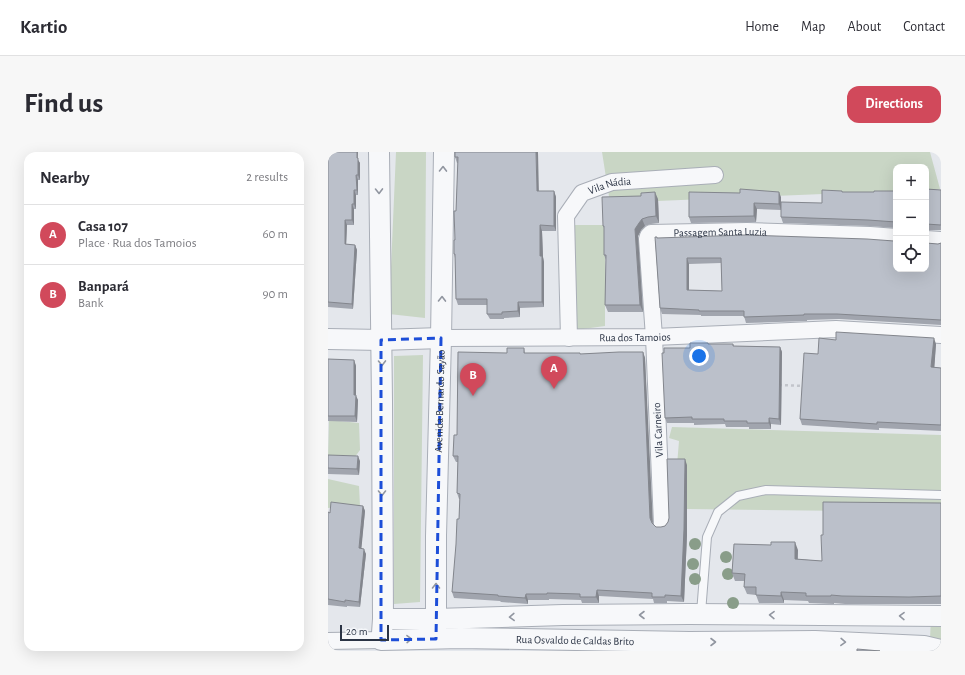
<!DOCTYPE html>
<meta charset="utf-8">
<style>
body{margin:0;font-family:"Alegreya Sans",sans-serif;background:#f7f7f7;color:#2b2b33}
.controls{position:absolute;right:12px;top:12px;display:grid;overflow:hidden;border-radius:8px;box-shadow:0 4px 16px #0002}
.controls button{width:36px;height:36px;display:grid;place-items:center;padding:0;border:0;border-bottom:1px solid #e1e1e2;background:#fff;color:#2b2b33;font:20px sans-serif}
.scale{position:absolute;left:12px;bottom:10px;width:49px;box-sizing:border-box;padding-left:4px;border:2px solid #2b3445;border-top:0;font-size:11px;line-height:14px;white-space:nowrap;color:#2b3445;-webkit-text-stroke:3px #f4f6f9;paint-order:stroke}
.you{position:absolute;left:371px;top:204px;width:14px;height:14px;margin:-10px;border:3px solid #fff;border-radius:50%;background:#1a73e8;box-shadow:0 0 0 6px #1a73e833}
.badge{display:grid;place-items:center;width:26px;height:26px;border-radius:50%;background:#d1495b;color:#fff;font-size:13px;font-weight:700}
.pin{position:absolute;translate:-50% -33px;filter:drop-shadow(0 1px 2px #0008)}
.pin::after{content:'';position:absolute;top:21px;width:14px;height:12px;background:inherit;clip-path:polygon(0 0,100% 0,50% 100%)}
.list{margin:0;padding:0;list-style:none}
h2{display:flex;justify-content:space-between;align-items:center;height:52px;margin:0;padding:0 16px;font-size:17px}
h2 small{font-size:13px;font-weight:400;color:#7c7c81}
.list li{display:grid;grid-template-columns:26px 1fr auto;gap:12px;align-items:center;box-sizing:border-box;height:60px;padding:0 16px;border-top:1px solid #e1e1e2}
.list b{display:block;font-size:15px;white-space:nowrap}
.list p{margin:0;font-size:13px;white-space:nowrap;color:#7c7c81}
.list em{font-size:13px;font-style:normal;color:#7c7c81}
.icon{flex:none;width:22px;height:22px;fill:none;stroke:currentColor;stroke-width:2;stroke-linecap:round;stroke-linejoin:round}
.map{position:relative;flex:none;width:613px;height:499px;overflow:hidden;border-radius:12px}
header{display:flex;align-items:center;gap:24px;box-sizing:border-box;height:56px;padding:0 20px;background:#fff;border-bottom:1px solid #e1e1e2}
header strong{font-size:19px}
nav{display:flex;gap:22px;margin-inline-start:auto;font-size:14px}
.intro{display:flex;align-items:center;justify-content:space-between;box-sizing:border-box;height:96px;padding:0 24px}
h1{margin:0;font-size:28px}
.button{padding:10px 18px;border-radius:12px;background:#d1495b;color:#fff;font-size:14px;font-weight:700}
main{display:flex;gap:24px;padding:0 24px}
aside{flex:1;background:#fff;border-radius:12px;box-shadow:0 4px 16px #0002}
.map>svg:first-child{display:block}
.green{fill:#c9d6c5}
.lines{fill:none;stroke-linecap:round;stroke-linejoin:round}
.service-casing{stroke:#a9aeb7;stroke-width:10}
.minor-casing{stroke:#a9aeb7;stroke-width:18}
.tertiary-casing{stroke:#a9aeb7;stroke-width:22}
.path{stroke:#c2c5cb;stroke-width:2.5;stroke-dasharray:3 3;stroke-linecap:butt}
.service{stroke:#f7f8fa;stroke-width:8}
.minor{stroke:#f7f8fa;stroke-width:16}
.tertiary{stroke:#f7f8fa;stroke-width:20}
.tree{fill:#899d89}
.wall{fill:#a1a5ae;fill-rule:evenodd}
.shaded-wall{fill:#83868d}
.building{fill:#bbc0ca;stroke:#83868d;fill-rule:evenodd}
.oneway{stroke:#9196a0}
.marked{fill:none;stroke:#1d4ed8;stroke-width:3;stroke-dasharray:8 5;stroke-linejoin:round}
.labels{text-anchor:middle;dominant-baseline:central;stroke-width:3;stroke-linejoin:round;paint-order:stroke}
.street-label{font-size:11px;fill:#2b3445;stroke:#f4f6f9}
</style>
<header>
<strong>Kartio</strong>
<nav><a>Home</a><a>Map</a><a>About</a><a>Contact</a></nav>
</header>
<div class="intro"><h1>Find us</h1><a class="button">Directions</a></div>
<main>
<aside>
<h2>Nearby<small>2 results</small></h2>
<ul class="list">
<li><span class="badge">A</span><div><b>Casa 107</b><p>Place · Rua dos Tamoios</p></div><em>60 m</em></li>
<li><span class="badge">B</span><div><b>Banpará</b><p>Bank</p></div><em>90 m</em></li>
</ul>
</aside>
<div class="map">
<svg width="613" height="499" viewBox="0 0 613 499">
<rect width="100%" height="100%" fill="#e4e7ec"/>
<!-- green -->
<path class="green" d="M68,0H98L97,166L61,162Z
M274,0H602L612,37L598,38V15H568V39L282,51Z
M245,73H277V174L248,178Z
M95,203L92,450L66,452V204Z
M1,268L31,271L32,298L24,309L0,305Z
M344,275L613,283V360L359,357V313H349L351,289L341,286Z
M0,327L31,334L32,354L0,356Z
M603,466H613V490L602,487Z"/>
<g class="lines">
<!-- service casing -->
<g class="service-casing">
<path id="service" d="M373,461L379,385L390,360L410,344L438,338L613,343"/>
</g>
<!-- minor casing -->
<g class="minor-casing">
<g id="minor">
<path d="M598,87L613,88"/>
<path id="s1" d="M113,186L326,185L508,177L613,183"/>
<path id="s2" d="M241,186L238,64L254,41L284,30L387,23"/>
<path id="s3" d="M334,372L326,185L319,87L320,84L323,81L419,79L542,83L568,85"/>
<path d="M0,489L53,488"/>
</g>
</g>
<!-- tertiary casing -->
<g class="tertiary-casing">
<g id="tertiary">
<path d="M51,0L54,249L55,467L54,481"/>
<path d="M0,187L53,188L113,186"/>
<path d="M55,467H108L235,463L361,462L613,464"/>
<path id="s4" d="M108,481V384L113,186L116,0"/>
<path id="s5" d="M53,488L132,486L361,490L487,489L596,494L613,498"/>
</g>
</g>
<!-- path -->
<path class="path" d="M451,233L476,234"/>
<!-- service -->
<use href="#service" class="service"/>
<!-- minor -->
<use href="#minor" class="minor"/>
<!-- tertiary -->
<use href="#tertiary" class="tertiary"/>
</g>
<!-- trees -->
<g class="tree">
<circle cx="367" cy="392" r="6"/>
<circle cx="398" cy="405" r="6"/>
<circle cx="365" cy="412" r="6"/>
<circle cx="400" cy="422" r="6"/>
<circle cx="367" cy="427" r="6"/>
<circle cx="405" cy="451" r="6"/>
</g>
<!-- wall -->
<path class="wall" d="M0,0L30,8L32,11V28H30V43H28V57H26V73H19L18,92L27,93L29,98L25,157L0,155Z
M127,0L211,39H226L228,45V79H214L215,105L216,110V155L192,156V165L176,166V167H162L159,162V153H130L128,147L127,106L126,102L128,59L130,11H129L127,5Z
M598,37L613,38V78H598Z
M568,39V76L542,74L455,71L453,65L494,51L515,40H546Z
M453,45V58L429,57L428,70L363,71L361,65Z
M330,47L331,71L323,72L317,74L313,78L310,84L315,160H280L277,153L278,108L276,103V76L275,74Z
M330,86L610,92L613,91V173L511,167L479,168V169L418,171L416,164H373V163L334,162L332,156ZM393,111L394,139L361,138V112Z
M508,188L608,192L606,215L613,216V279L551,276V278L474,273L472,267L490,202Z
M381,192H405L406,194L452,195L454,200L453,273L443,272V277H421V275H398L397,272L366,273V271H339L337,266L336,201Z
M196,196L197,201L252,202L315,200L317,206L324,372L328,375H333L337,374L340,370L359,313V383L356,450L339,449V451H326L325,447L271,444V451H254L253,448L221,447V448H200V452L173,450L172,449L126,446L124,440L131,367L132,347H131L129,341L130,310H128L125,304L129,283L179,201Z
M0,206V207L26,208L28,214V244L30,248L29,270L0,269Z
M0,303L32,309L31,323L0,322Z
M613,351V452H517L506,451V452L481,451L480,449L456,448V451H431L428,443L419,442L416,435V429H407L404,421L470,398V407L494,409L495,383Z
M35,354L37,359L33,396L38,402L32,455L19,454V455L0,453V360L2,361Z"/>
<!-- shaded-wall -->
<path class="shaded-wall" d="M29,0H30V8L32,11V28L30,23Z
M208,0H210L211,44L209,39Z
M28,23L30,28V43L29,38Z
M26,38L28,43V57L26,52Z
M226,39L228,45V79L226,74Z
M327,40L330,47L331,71L328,64Z
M451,40L453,45V58L451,52Z
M426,51L429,57L428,70L426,64Z
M24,52L26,57V73L24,68Z
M314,67L317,74L313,78L310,84L315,160L312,153L307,77L311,71Z
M17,68L19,73L18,97L17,92Z
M212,73L214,79L215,105L216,110V155L214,150L212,104Z
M27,93L29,98L25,157L24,152Z
M359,106L361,112V144L359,138Z
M190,150L192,156V165L190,159Z
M606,186L608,192L606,221L603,215Z
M452,195L454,200L453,273L451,267Z
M315,200L317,206L325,372L322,366Z
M26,208L28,214V244L30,248L29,270L27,264L26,243Z
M441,266L443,272V277L441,271Z
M30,304L32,309L31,323L29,317Z
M357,307L359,313V383L356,450L353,444Z
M35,354L37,359L33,401L31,396Z
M467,390L470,398L469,415L467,407Z
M36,397L38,402L32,455L31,450Z
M269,438L271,444V451L268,445Z
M453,440L456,448V451L453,444Z
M198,442L200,448V452L197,446Z"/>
<!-- building -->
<path class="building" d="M0,0H29V6H30V23H28L29,38H26V52H24V68H17V92L27,93L24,152L0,150Z
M127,0H208L209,39H226V74L212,73V104H214V150H190V159L174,160V162H159V147H128L127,102H126V88H127L126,59H128L130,5H127Z
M412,37L451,40V52L426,51V64L361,65V40L412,41Z
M598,37L613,38V73L598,72Z
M494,38L514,39V40H546V39H568V70L540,68L453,65V50L494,51Z
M327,40L328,64L320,65L314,67L311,71L307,77L312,153H277L278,103H276V74H275L274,45L313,44V41Z
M417,83L539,87L566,89L568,88V117H598V91L610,92L613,91V168L509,162H476V163L416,165V159H371V158L332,156L327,85H329V86ZM359,106H393L394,139L359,138Z
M508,180L606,186L603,215L613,216V273L549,270V272L472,267L476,201L490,202L491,186L508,188Z
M362,191H380V192H405V194L452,195L451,267L441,266V271H419V269H396V267H364V265L337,266L334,201H336V196H362Z
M179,196H196V201H252V202L291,200H315L322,366L324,371L328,375H333L337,374L340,370L341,366L339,307H357L356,377L353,444L337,443V445H324V441L269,438L268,445H252V442L219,441V442H198L197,446L170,444V443L124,440L128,392L129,367H131L132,342L129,341L130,304H125L126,283H129L130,200L179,201Z
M0,207L26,208V243H28L27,264H0Z
M0,303L30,304L29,317L0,316Z
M3,350L35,354L31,396L36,397L31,450L17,448V450L0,447V360L2,361Z
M495,350L613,351V444L581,445L514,444L503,443V444H478V441L453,440V444L428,443V435H416L417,422L404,421L406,392L443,393V390H467V407L494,409L493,383H495Z
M529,497L552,499H529Z"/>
<!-- one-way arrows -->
<defs><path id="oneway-chevron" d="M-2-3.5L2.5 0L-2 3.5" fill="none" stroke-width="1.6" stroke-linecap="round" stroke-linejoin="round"/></defs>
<g class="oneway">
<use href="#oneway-chevron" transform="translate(115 17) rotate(-89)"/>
<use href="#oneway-chevron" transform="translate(51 39) rotate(89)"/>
<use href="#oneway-chevron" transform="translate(114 147) rotate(-89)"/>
<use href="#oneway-chevron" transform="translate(54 211) rotate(89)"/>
<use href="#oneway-chevron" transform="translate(54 341) rotate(90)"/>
<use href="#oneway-chevron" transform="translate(108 434) rotate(-90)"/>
<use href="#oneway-chevron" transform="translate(314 463) rotate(180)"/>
<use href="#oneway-chevron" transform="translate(444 463) rotate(-179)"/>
<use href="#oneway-chevron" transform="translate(574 464) rotate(-179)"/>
<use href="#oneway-chevron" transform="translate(184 465) rotate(178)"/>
<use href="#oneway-chevron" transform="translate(81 487) rotate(-1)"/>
<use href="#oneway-chevron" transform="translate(385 490)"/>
<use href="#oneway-chevron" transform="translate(515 490) rotate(2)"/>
</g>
<!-- marked area -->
<path class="marked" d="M113,186L108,487L53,488V188Z"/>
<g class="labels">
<!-- street labels -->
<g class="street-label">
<text stroke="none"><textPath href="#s2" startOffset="179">Vila Nádia</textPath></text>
<text stroke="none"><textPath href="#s3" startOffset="362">Passagem Santa Luzia</textPath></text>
<text stroke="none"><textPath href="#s1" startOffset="194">Rua dos Tamoios</textPath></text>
<text stroke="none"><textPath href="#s4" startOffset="232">Avenida Bernardo Sayão</textPath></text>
<text transform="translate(330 278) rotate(-93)">Vila Carneiro</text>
<text stroke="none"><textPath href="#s5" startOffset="194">Rua Osvaldo de Caldas Brito</textPath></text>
</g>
</g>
</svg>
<div class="controls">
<button>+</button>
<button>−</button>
<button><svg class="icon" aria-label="locate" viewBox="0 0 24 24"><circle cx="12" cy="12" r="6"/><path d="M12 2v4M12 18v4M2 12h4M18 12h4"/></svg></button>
</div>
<div class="scale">20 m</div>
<div class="you"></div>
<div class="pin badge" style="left:226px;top:237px">A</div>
<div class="pin badge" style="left:145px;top:244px">B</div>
</div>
</main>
